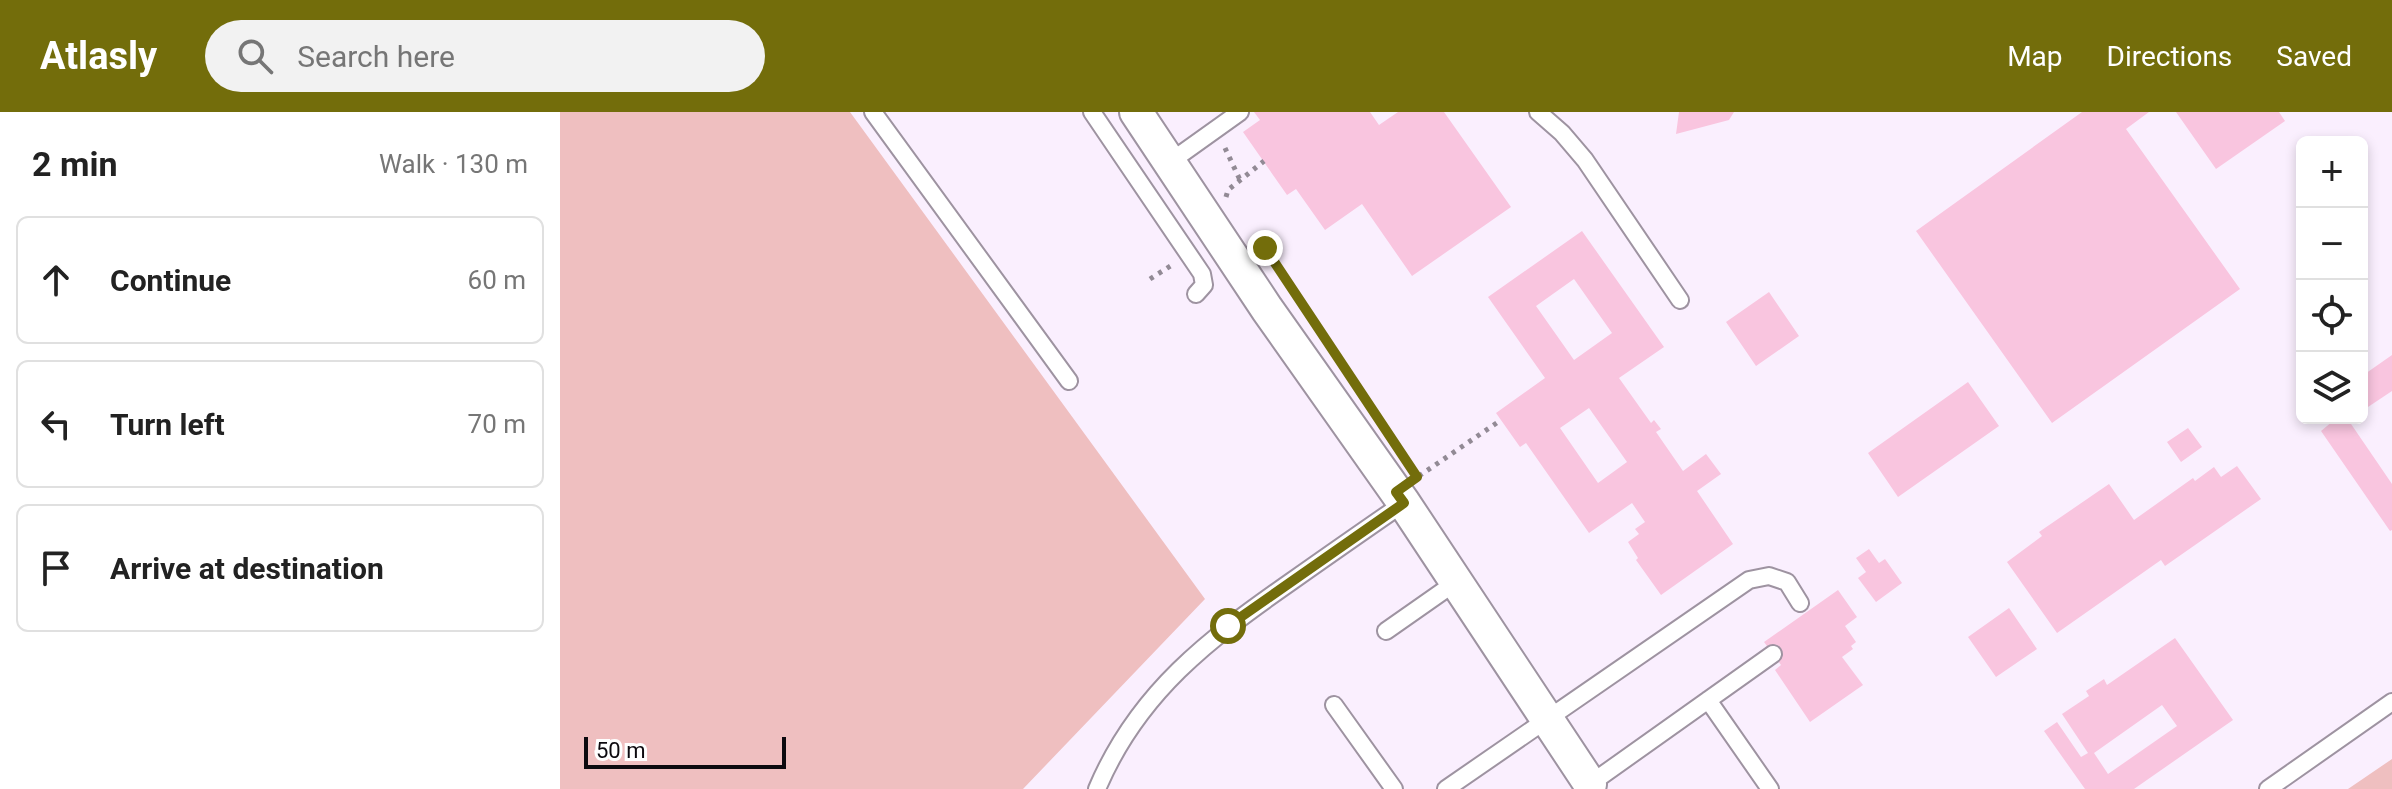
<!DOCTYPE html>
<meta charset="utf-8">
<style>
body{margin:0;font-family:Roboto,sans-serif;background:#f2f2f2;color:#222}
.controls{position:absolute;right:24px;top:24px;display:grid;overflow:hidden;border-radius:12px;box-shadow:0 4px 12px #0003}
.controls button{width:72px;height:72px;display:grid;place-items:center;padding:0;border:0;border-bottom:2px solid #e0e0e0;background:#fff;color:#222;font:40px sans-serif}
.scale{position:absolute;left:24px;bottom:20px;width:202px;box-sizing:border-box;padding-left:8px;border:4px solid #0d0a0f;border-top:0;font-size:22px;line-height:28px;white-space:nowrap;color:#0d0a0f;-webkit-text-stroke:6px #fff;paint-order:stroke}
.stop{position:absolute;width:24px;height:24px;margin:-18px;border:6px solid #736d0b;border-radius:50%;background:#fff}
.stop.end{background:#736d0b;border-color:#fff;box-shadow:0 2px 8px #0008}
.list{margin:0;padding:0;list-style:none}
h2{display:flex;justify-content:space-between;align-items:center;height:104px;margin:0;padding:0 32px;font-size:34px}
h2 small{font-size:26px;font-weight:400;color:#767676}
.list li{display:grid;grid-template-columns:52px 1fr auto;gap:24px;align-items:center;box-sizing:border-box;height:128px;margin:0 16px 16px;padding:0 16px;border:2px solid #e0e0e0;border-radius:12px}
.list b{display:block;font-size:30px;white-space:nowrap}
.list em{font-size:26px;font-style:normal;color:#767676}
.icon{flex:none;width:44px;height:44px;fill:none;stroke:currentColor;stroke-width:2;stroke-linecap:round;stroke-linejoin:round}
.map{position:relative;flex:none;width:1832px;height:677px;overflow:hidden}
header{display:flex;align-items:center;gap:48px;box-sizing:border-box;height:112px;padding:0 40px;background:#736d0b;color:#fff}
header strong{font-size:38px}
nav{display:flex;gap:44px;margin-inline-start:auto;font-size:28px}
.search{width:560px;height:72px;background:#f2f2f2;display:flex;align-items:center;gap:20px;box-sizing:border-box;padding:0 28px;border-radius:44px;color:#767676;font-size:30px}
main{display:flex}
aside{flex:1;background:#fff}
.map>svg:first-child{display:block}
.green{fill:#efbfc0}
.building{fill:#f9c5df;fill-rule:evenodd}
.lines{fill:none;stroke-linecap:round;stroke-linejoin:round}
.service-casing{stroke:#9e93a1;stroke-width:20}
.minor-casing{stroke:#9e93a1;stroke-width:36}
.path{stroke:#928a95;stroke-width:5;stroke-dasharray:4 6;stroke-linecap:butt}
.service{stroke:#fff;stroke-width:16}
.minor{stroke:#fff;stroke-width:32}
.route{stroke:#736d0b;stroke-width:10}
</style>
<header>
<strong>Atlasly</strong>
<div class="search"><svg class="icon" aria-label="search" viewBox="0 0 24 24"><circle cx="10" cy="10" r="6"/><path d="M15 15l6 6"/></svg>Search here</div>
<nav><a>Map</a><a>Directions</a><a>Saved</a></nav>
</header>
<main>
<aside>
<h2>2 min<small>Walk · 130 m</small></h2>
<ul class="list">
<li><svg class="icon" aria-label="ahead" viewBox="0 0 24 24"><path d="M12 20V5M6 11l6-6 6 6"/></svg><div><b>Continue</b></div><em>60 m</em></li>
<li><svg class="icon" aria-label="left" viewBox="0 0 24 24"><path d="M17 20v-9H6M10 6l-5 5 5 5"/></svg><div><b>Turn left</b></div><em>70 m</em></li>
<li><svg class="icon" aria-label="arrive" viewBox="0 0 24 24"><path d="M6 21V4h12l-3 4 3 4H6"/></svg><div><b>Arrive at destination</b></div></li>
</ul>
</aside>
<div class="map">
<svg width="1832" height="677" viewBox="0 0 1832 677">
<rect width="100%" height="100%" fill="#faeffe"/>
<!-- green -->
<path class="green" d="M0,0H290L645,487L463,677H0Z
M1832,647V677H1788Z"/>
<!-- building -->
<path class="building" d="M694,0H810L819,13L838,0H884L951,95L852,164L802,92L765,118L736,77L727,83L683,20L700,8Z
M1119,0H1174L1169,8L1116,22Z
M1522,0H1589L1566,17L1680,177L1492,311L1356,119Z
M1616,0H1719L1725,9L1656,57Z
M1022,119L1104,235L1059,266L1091,311L1094,308L1101,317L1096,320L1123,359L1146,342L1161,362L1137,379L1173,432L1101,483L1076,448L1078,446L1068,430L1079,422L1075,417L1085,410L1072,391L1029,421L966,331L960,335L936,301L985,266L928,185ZM1014,167L1052,221L1014,248L976,194ZM1029,296L1067,350L1038,371L1000,316Z
M1209,180L1239,224L1196,254L1166,210Z
M1832,243V279L1802,299V264Z
M1408,270L1439,314L1338,385L1308,341Z
M1771,306H1793L1789,309L1832,372V418L1830,419L1761,319L1773,309Z
M1628,316L1642,335L1621,350L1607,330Z
M1677,354L1701,387L1605,454L1601,448L1497,521L1447,450L1482,424L1479,420L1549,372L1574,408L1633,366L1635,369L1654,355L1661,365Z
M1309,437L1319,451L1325,447L1342,471L1316,490L1298,466L1306,460L1296,446Z
M1278,478L1297,505L1285,514L1296,530L1291,534L1293,537L1282,545L1303,573L1250,610L1215,558L1221,553L1204,530Z
M1449,496L1477,537L1436,565L1408,525Z
M1615,526L1673,608L1574,677H1525L1484,619L1497,610L1521,645L1528,641L1502,602L1529,584L1526,579L1544,567L1547,573ZM1602,593L1617,614L1548,662L1534,641Z"/>
<g class="lines">
<!-- service casing -->
<g class="service-casing">
<path id="service" d="M313,0L509,269
M532,0L642,162L644,173L636,182
M978,0L1002,21L1025,48L1120,188
M610,50L680,0
M826,519L896,470
M1148,588L1210,677
M774,593L834,677
M537,677C578,580 649,527 732,469C769,443 806,417 844,391
M886,677L1189,468L1209,464L1227,470L1240,491
M1032,677L1030,672L1213,542
M1708,677L1832,590"/>
</g>
<!-- minor casing -->
<g class="minor-casing">
<path id="minor" d="M576,0L707,197L844,391L1030,672"/>
</g>
<!-- path -->
<path class="path" d="M665,36L680,68
M666,85L668,78L704,49
M590,167L612,153
M859,364L941,308"/>
<!-- service -->
<use href="#service" class="service"/>
<!-- minor -->
<use href="#minor" class="minor"/>
</g>
<g class="lines">
<!-- route -->
<path class="route" d="M668,514L844,391L836,380L857,365L705,136"/>
</g>
</svg>
<div class="controls">
<button>+</button>
<button>−</button>
<button><svg class="icon" aria-label="locate" viewBox="0 0 24 24"><circle cx="12" cy="12" r="6"/><path d="M12 2v4M12 18v4M2 12h4M18 12h4"/></svg></button>
<button><svg class="icon" aria-label="layers" viewBox="0 0 24 24"><path d="M12 4l9 5-9 5-9-5zM3 14l9 5 9-5"/></svg></button>
</div>
<div class="scale">50 m</div>
<div class="stop" style="left:668px;top:514px"></div>
<div class="stop end" style="left:705px;top:136px"></div>
</div>
</main>
